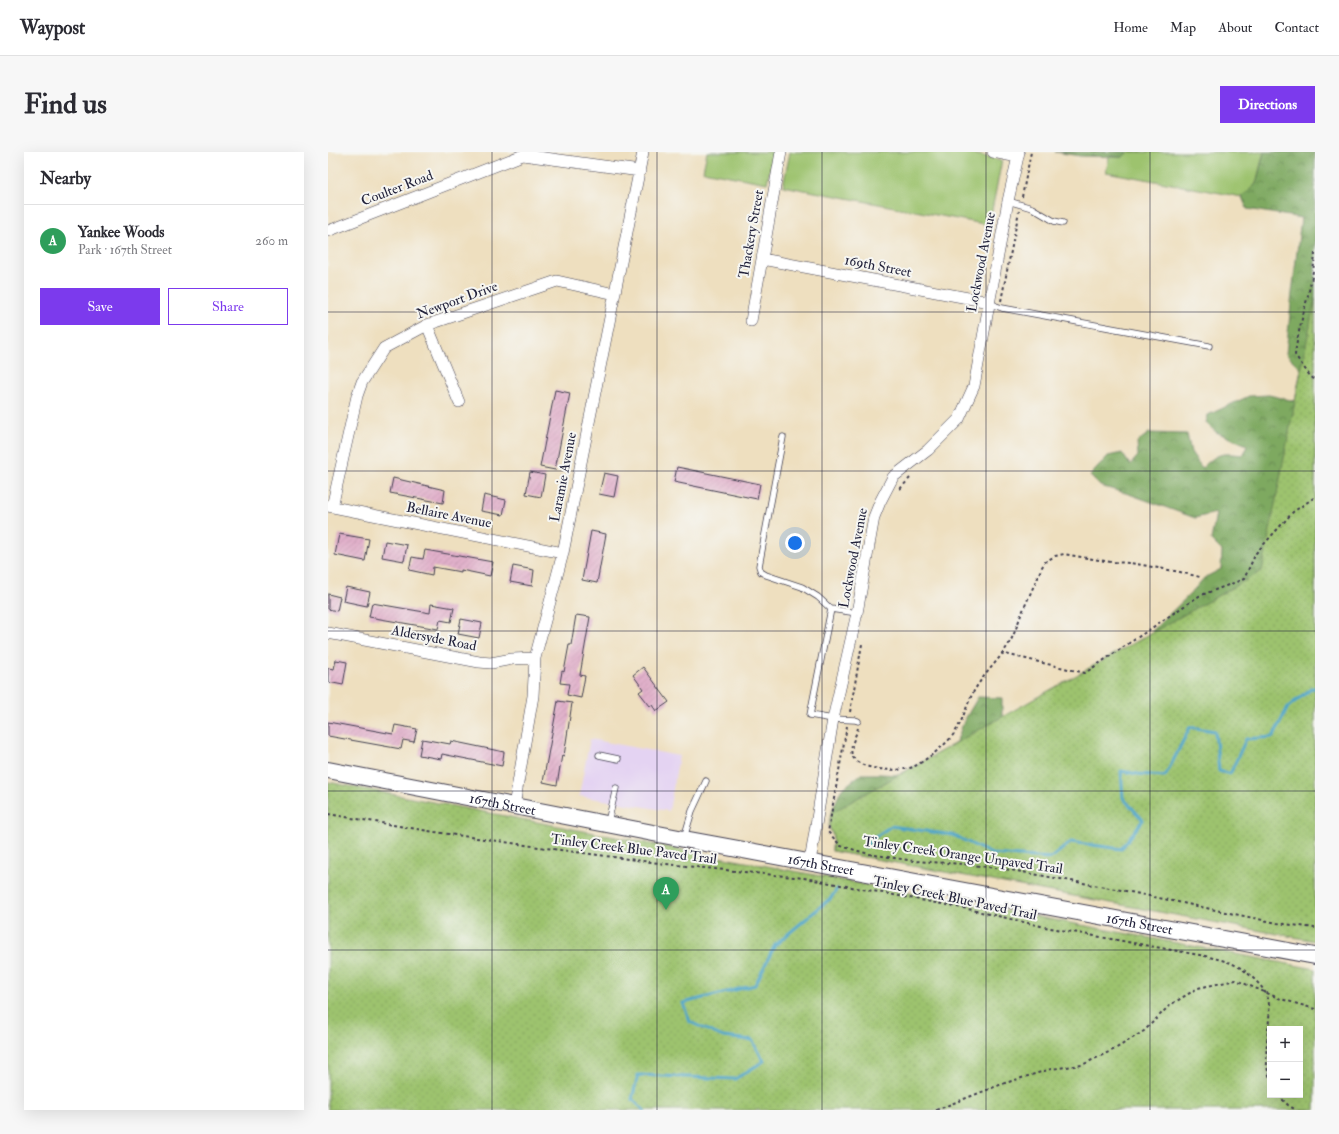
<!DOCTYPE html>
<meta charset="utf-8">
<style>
body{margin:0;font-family:"IM FELL Double Pica",serif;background:#f7f7f7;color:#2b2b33}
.controls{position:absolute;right:12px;bottom:12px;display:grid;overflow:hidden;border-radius:0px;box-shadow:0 4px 16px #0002}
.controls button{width:36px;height:36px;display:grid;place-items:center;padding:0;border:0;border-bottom:1px solid #e1e1e2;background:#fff;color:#2b2b33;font:20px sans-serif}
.you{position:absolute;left:467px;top:391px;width:14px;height:14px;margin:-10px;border:3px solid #fff;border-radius:50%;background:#1a73e8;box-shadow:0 0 0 6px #1a73e833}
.badge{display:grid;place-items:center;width:26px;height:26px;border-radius:50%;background:#7c3aed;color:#fff;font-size:13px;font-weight:700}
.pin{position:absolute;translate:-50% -33px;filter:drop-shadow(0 1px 2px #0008)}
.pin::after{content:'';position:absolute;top:21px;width:14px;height:12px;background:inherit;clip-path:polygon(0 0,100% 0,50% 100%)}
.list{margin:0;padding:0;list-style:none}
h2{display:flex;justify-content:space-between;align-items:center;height:52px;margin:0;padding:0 16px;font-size:17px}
h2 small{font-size:13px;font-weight:400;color:#7c7c81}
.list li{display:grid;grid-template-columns:26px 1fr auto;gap:12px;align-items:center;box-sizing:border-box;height:72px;padding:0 16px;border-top:1px solid #e1e1e2}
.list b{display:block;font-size:15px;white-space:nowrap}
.list p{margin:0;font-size:13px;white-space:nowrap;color:#7c7c81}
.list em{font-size:13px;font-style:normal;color:#7c7c81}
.actions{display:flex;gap:8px;padding:12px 16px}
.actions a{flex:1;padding:9px 0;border:1px solid #7c3aed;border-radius:0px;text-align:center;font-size:14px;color:#7c3aed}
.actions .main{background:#7c3aed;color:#fff}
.map{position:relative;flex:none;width:987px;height:958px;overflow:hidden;border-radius:0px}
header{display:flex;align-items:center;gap:24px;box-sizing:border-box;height:56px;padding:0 20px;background:#fff;border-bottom:1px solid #e1e1e2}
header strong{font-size:19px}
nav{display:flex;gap:22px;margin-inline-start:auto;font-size:14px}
.intro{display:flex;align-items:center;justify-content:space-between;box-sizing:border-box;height:96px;padding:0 24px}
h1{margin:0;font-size:28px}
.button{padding:10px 18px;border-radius:0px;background:#7c3aed;color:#fff;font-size:14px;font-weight:700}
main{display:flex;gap:24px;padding:0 24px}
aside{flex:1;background:#fff;border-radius:0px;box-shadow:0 4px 16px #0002}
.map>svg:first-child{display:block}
.built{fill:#e4d3f2}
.green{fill:#9dc36e;stroke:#607254}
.forest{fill:url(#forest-crowns);stroke:#50664e}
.park{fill:url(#park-dots);stroke:#607254;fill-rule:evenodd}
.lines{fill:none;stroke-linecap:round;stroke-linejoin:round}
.stream{stroke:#4ea5ca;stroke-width:3}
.building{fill:url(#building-hatch)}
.service-casing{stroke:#413e4f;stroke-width:7}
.minor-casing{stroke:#413e4f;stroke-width:12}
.secondary-casing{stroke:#413e4f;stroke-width:18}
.path{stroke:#413e4f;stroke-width:2;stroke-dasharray:3 3;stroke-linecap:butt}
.service{stroke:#fff;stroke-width:5.5}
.minor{stroke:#fff;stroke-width:11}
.secondary{stroke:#fff;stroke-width:16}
.grid{fill:none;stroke:#22223b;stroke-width:1;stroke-opacity:0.55}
.labels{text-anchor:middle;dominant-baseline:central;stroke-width:4;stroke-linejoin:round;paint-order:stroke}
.street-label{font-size:14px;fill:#22223b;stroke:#f6f6f2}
</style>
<header>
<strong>Waypost</strong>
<nav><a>Home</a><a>Map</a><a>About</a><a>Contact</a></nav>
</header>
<div class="intro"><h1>Find us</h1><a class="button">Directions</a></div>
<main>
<aside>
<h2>Nearby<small></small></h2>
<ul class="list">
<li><span class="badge" style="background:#2e9e5b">A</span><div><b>Yankee Woods</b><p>Park · 167th Street</p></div><em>260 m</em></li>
</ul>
<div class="actions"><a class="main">Save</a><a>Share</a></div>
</aside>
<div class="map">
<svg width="987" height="958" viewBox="0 0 987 958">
<defs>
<pattern id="forest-crowns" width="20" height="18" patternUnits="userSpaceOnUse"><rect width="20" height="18" fill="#7ea961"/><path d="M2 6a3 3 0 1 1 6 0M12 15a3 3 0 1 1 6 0" fill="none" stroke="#678951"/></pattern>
<pattern id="park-dots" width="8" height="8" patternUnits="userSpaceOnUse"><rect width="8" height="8" fill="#9dc36e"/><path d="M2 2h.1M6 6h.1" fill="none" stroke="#87a760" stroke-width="1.8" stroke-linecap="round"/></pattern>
<pattern id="building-hatch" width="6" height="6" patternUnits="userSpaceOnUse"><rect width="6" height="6" fill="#e1b0ca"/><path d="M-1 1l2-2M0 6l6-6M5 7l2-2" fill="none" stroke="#c197ae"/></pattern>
</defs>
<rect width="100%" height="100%" fill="#f6f6f2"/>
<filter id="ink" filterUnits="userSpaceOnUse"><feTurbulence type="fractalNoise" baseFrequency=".025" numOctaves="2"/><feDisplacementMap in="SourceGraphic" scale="8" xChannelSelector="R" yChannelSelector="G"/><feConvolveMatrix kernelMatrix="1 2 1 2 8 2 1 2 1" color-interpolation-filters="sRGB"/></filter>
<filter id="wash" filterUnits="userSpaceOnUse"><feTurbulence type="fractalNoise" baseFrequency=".012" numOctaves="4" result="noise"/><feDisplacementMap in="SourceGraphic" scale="16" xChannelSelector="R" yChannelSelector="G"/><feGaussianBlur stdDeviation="0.9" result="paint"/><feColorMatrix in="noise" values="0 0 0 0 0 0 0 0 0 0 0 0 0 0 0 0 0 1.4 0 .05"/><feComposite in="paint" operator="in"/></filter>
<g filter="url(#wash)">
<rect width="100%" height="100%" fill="#eedfbf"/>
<!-- built -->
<path class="built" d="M262,587L351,604L341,659L251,644Z"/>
<!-- green -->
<path class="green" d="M379,0H446L439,31L375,19Z
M462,0H636L674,8L661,73L455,34Z
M800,0H936L928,32L914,45L778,20L781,5H795Z"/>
<!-- forest -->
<path class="forest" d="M727,0H800L795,5L752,4Z
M936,0H987V787L504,699L505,684L501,674L503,661L513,638L533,622H552L571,623L628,591L636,569L650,545L674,546V565L655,576L778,518L820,483L863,441L876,426L893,417L894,399L883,388L888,361L867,366L801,342L772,334L762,324L780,304L794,301L802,313L810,304L809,290L821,281L859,282L863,300L874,316C890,300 894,301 915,303L919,293L888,280L878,271L880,263L921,244L941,243L967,249L973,217L958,202L964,141L973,66L919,57L914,45L928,32Z"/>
<!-- park -->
<path class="park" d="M987,147V789L504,699L505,684L501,674L503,661L934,419Z
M0,630L391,705L987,817V958H0ZM942,877H972V943H942Z"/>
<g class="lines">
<!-- stream -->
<path class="stream" d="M537,695L544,687L563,674L625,683L664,702L723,706L743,690L793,697L815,668L795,646L793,619L810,622L837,624L845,609L862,575L887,579L891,619L902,622L918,587L945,585L960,555L984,536H987
M316,958L304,947L310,923L407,927L436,909L424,888L395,885L362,870L355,851L427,833L447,793L503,746L509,737"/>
</g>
<g id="blocks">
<!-- building -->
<path class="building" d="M227,238L242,241L227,318L212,315Z
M349,315L432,332L429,347L346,330Z
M202,320L217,323L213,345L198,342Z
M276,321L290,324L286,345L271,342Z
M65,326L117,338L115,351L62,341Z
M156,343L178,348L175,363L153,359Z
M263,379L278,382L269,431L254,428Z
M11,382L41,387L37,409L7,403Z
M57,389L79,393L76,409L54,405Z
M97,398L165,410L162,424L133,418V420L105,415L104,423L81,418L84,405L95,407Z
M185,414L206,418L204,434L182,430Z
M18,435L42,440L39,454L15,449Z
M0,442L12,445L9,459L0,457Z
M44,451L102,461L103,452L126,456L123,470L112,468L110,477L41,465Z
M248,463L262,465L252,523L257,524L253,546L239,543L241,532L232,531L234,519L236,520L241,493H243Z
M133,467L154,471L151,486L130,482Z
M8,508L19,510L15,533L0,530V516L6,517Z
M315,515L341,550L328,559L324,553L322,554L311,540L315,537L305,523Z
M230,549L244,551L236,604L234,603L229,633L215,630Z
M0,570L65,582L67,573L89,577L86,590L75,588L73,597L0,584Z
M94,587L122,592L123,589L176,600L174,614L114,602L113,607L91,603Z"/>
</g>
</g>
<g filter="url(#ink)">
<use href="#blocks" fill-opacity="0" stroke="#413e4f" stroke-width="1"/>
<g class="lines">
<!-- service casing -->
<g class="service-casing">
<path id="service" d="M680,49L704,56L726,69L735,71
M661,150L668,154L674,156L881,194
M455,285L431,414L433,420L438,423L474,435L490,445L503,457
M529,461L503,457L482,563L505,567L527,568L530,569
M271,603L290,607
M280,670L288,636
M356,686L364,659L378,629"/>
</g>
<!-- minor casing -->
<g class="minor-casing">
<path id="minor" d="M665,0L690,5
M0,79L195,3L312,19
M434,107L661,150
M423,169L453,0
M99,173L131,250
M0,354L235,401
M4,355L29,244L34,230L56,196L99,173L229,129L287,142
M0,481L151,510L163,511L184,507L207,506
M186,654L205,544L207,506L235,401L315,0
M482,710L505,567L529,461L546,365L552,350L565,325L600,298L631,267L646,234L680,49L691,0"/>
</g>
<!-- secondary casing -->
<g class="secondary-casing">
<g id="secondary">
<path id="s1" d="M0,618L356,687L987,804"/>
</g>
</g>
<!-- path -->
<path class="path" d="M694,45L703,0
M987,101C985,136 971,168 967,203L982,224L987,228
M673,149L691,59
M572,337L582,326
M673,501L757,521L871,444L916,427L928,401L965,360L987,345
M522,560L534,492
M519,574L500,680L513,694L541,702L586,709L636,712L683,718L793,738L949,771L987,776
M530,576C528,584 520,597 525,605C533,619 572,620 585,615C597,609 617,594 625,583C635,570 638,553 646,539C656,521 673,507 683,488C687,480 690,471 693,463C700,447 707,431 714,415L717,410L727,404L736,402L783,410L803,411L852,420L872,425
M0,662L107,680L225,697L338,712L476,726L640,757L717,775L877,804C898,809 910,811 926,827C931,832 936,837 939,844C943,854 941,867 940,877C939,894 936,909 942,926
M950,943L960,953L968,958
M608,958L674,932L723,917L754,913L787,897L816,879L842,853L870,836L908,828L953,847L987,857"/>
<!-- service -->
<use href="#service" class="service"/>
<!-- minor -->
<use href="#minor" class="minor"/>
<!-- secondary -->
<use href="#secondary" class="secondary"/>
</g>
</g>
<!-- grid -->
<path class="grid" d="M164,0V958M329,0V958M494,0V958M658,0V958M822,0V958M0,160H987M0,319H987M0,479H987M0,639H987M0,798H987"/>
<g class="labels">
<!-- street labels -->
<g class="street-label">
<text transform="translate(69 36) rotate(-21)">Coulter Road</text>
<text transform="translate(423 82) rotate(-80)">Thackery Street</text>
<text transform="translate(653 110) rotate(-79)">Lockwood Avenue</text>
<text transform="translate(550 114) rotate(11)">169th Street</text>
<text transform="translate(129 148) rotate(-20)">Newport Drive</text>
<text transform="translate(235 325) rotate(-79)">Laramie Avenue</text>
<text transform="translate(121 363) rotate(11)">Bellaire Avenue</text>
<text transform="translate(525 406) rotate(-79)">Lockwood Avenue</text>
<text transform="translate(106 486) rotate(11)">Aldersyde Road</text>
<text stroke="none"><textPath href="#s1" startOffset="178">167th Street</textPath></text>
<text transform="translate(306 697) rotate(7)">Tinley Creek Blue Paved Trail</text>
<text transform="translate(635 703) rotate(8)">Tinley Creek Orange Unpaved Trail</text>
<text stroke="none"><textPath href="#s1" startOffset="502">167th Street</textPath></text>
<text transform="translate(627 746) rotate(12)">Tinley Creek Blue Paved Trail</text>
<text stroke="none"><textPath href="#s1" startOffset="826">167th Street</textPath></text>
</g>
</g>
</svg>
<div class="controls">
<button>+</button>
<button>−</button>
</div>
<div class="you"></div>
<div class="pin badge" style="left:338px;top:758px;background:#2e9e5b">A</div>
</div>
</main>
